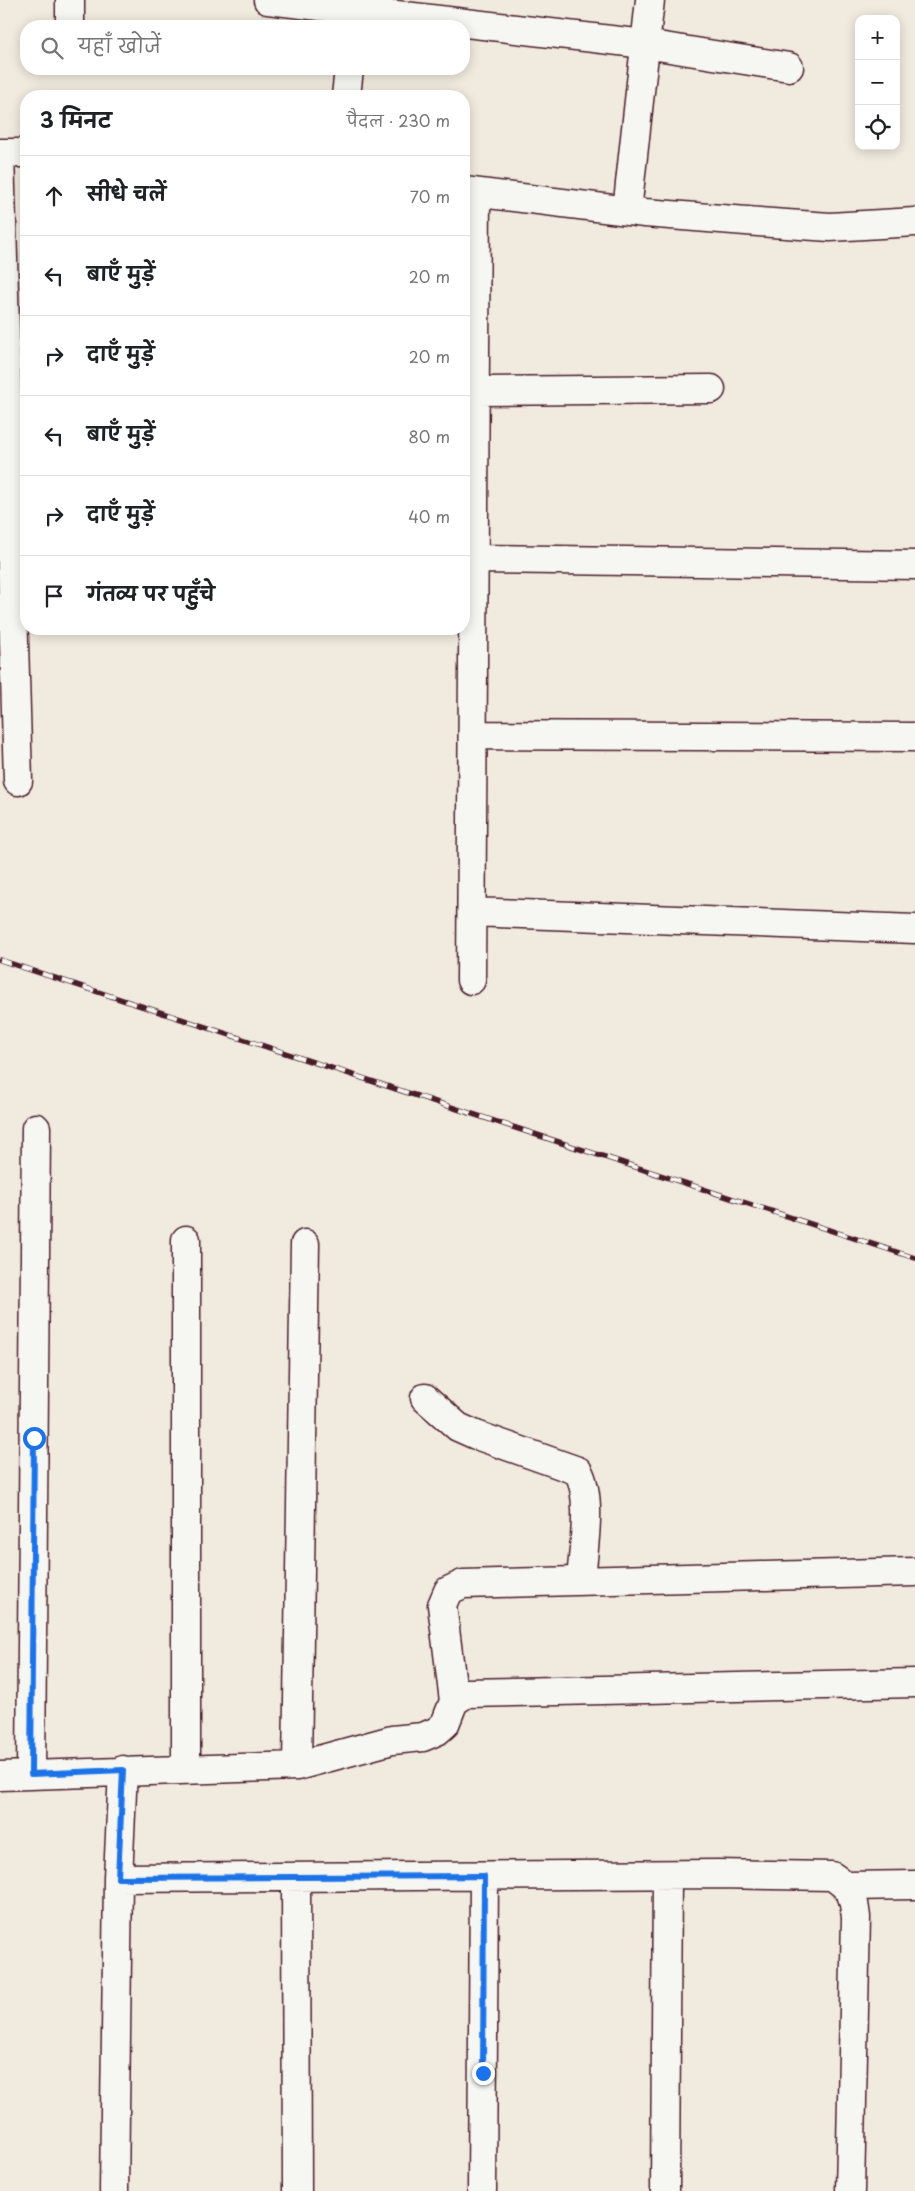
<!DOCTYPE html>
<html lang="hi">
<meta charset="utf-8">
<style>
body{margin:0;font-family:"Playpen Sans","Playpen Sans Deva",sans-serif;background:#f6f6f6;color:#202124}
.controls{position:absolute;right:15px;top:15px;display:grid;overflow:hidden;border-radius:10px;box-shadow:0 2px 12px #0003}
.controls button{width:45px;height:45px;display:grid;place-items:center;padding:0;border:0;border-bottom:1px solid #e0e0e0;background:#fff;color:#202124;font:25px sans-serif}
.stop{position:absolute;width:15px;height:15px;margin:-11px;border:4px solid #1a73e8;border-radius:50%;background:#fff}
.stop.end{background:#1a73e8;border-color:#fff;box-shadow:0 1px 5px #0008}
.list{margin:0;padding:0;list-style:none}
h2{display:flex;justify-content:space-between;align-items:center;height:65px;margin:0;padding:0 20px;font-size:21px}
h2 small{font-size:16px;font-weight:400;color:#757577}
.list li{display:grid;grid-template-columns:32px 1fr auto;gap:15px;align-items:center;box-sizing:border-box;height:80px;padding:0 20px;border-top:1px solid #e0e0e0}
.list b{display:block;font-size:19px;white-space:nowrap}
.list em{font-size:16px;font-style:normal;color:#757577}
.icon{flex:none;width:28px;height:28px;fill:none;stroke:currentColor;stroke-width:2;stroke-linecap:round;stroke-linejoin:round}
.map{position:relative;flex:none;width:915px;height:2191px;overflow:hidden}
.search{position:absolute;background:#fff;box-shadow:0 2px 12px #0003;left:20px;top:20px;width:450px;height:55px;display:flex;align-items:center;gap:12px;box-sizing:border-box;padding:0 18px;border-radius:20px;color:#757577;font-size:19px}
.panel{position:absolute;background:#fff;box-shadow:0 2px 12px #0003;left:20px;top:90px;width:450px;height:545px;border-radius:20px}
.map>svg:first-child{display:block}
.lines{fill:none;stroke-linecap:round;stroke-linejoin:round}
.minor-casing{stroke:#4a1f2b;stroke-width:31}
.minor{stroke:#f6f6f2;stroke-width:28}
.rail-casing{stroke:#4a1f2b;stroke-width:5.5}
.rail{stroke:#f6f6f2;stroke-width:4;stroke-dasharray:11;stroke-linecap:butt}
.route{stroke:#1a73e8;stroke-width:6}
</style>
<div class="map">
<svg width="915" height="2191" viewBox="0 0 915 2191">
<rect width="100%" height="100%" fill="#f1eade"/>
<filter id="ink" filterUnits="userSpaceOnUse"><feTurbulence type="fractalNoise" baseFrequency=".02" numOctaves="2"/><feDisplacementMap in="SourceGraphic" scale="10" xChannelSelector="R" yChannelSelector="G"/><feConvolveMatrix kernelMatrix="1 2 1 2 8 2 1 2 1" color-interpolation-filters="sRGB"/></filter>
<g filter="url(#ink)">
<g class="lines">
<!-- minor casing -->
<g class="minor-casing">
<path id="minor" d="M70,0V26
M268,0L645,44L789,67
M346,96L349,69
M0,153L18,781
M0,153H26
M464,191L645,213L772,223L830,227L915,222
M627,211L650,0
M476,391L711,389
M475,559L915,565
M474,735L915,737
M472,912L915,929
M471,980L476,193
M186,1240V1769
M425,1398L458,1427L476,1435L578,1471C593,1498 583,1549 581,1581
M454,1701L442,1605L448,1591L463,1584L915,1572
M297,1766L305,1244
M31,1774L36,1128
M0,1776L297,1766L392,1740L423,1737L437,1731L445,1724L454,1701L467,1693L915,1683
M118,1878L718,1874L832,1876C852,1889 853,1894 856,1917L850,2191
M296,1879L297,2191
M847,1886L915,1885
M114,2191L118,1878L123,1770
M482,2191L484,1876
M665,2191L667,1875"/>
</g>
<!-- minor -->
<use href="#minor" class="minor"/>
<!-- rail casing -->
<g class="rail-casing">
<path id="rail" d="M0,960L915,1258"/>
</g>
<!-- rail -->
<use href="#rail" class="rail"/>
</g>
</g>
<g class="lines" filter="url(#ink)">
<!-- route -->
<path class="route" d="M34,1438L31,1774L123,1770L118,1878L484,1876L483,2073"/>
</g>
</svg>
<div class="controls">
<button>+</button>
<button>−</button>
<button><svg class="icon" aria-label="locate" viewBox="0 0 24 24"><circle cx="12" cy="12" r="6"/><path d="M12 2v4M12 18v4M2 12h4M18 12h4"/></svg></button>
</div>
<div class="stop" style="left:34px;top:1438px"></div>
<div class="stop end" style="left:483px;top:2073px"></div>
<div class="search"><svg class="icon" aria-label="search" viewBox="0 0 24 24"><circle cx="10" cy="10" r="6"/><path d="M15 15l6 6"/></svg>यहाँ खोजें</div>
<section class="panel">
<h2>3 मिनट<small>पैदल · 230 m</small></h2>
<ul class="list">
<li><svg class="icon" aria-label="ahead" viewBox="0 0 24 24"><path d="M12 20V5M6 11l6-6 6 6"/></svg><div><b>सीधे चलें</b></div><em>70 m</em></li>
<li><svg class="icon" aria-label="left" viewBox="0 0 24 24"><path d="M17 20v-9H6M10 6l-5 5 5 5"/></svg><div><b>बाएँ मुड़ें</b></div><em>20 m</em></li>
<li><svg class="icon" aria-label="right" viewBox="0 0 24 24"><path d="M7 20v-9h11M14 6l5 5-5 5"/></svg><div><b>दाएँ मुड़ें</b></div><em>20 m</em></li>
<li><svg class="icon" aria-label="left" viewBox="0 0 24 24"><path d="M17 20v-9H6M10 6l-5 5 5 5"/></svg><div><b>बाएँ मुड़ें</b></div><em>80 m</em></li>
<li><svg class="icon" aria-label="right" viewBox="0 0 24 24"><path d="M7 20v-9h11M14 6l5 5-5 5"/></svg><div><b>दाएँ मुड़ें</b></div><em>40 m</em></li>
<li><svg class="icon" aria-label="arrive" viewBox="0 0 24 24"><path d="M6 21V4h12l-3 4 3 4H6"/></svg><div><b>गंतव्य पर पहुँचे</b></div></li>
</ul>
</section>
</div>
